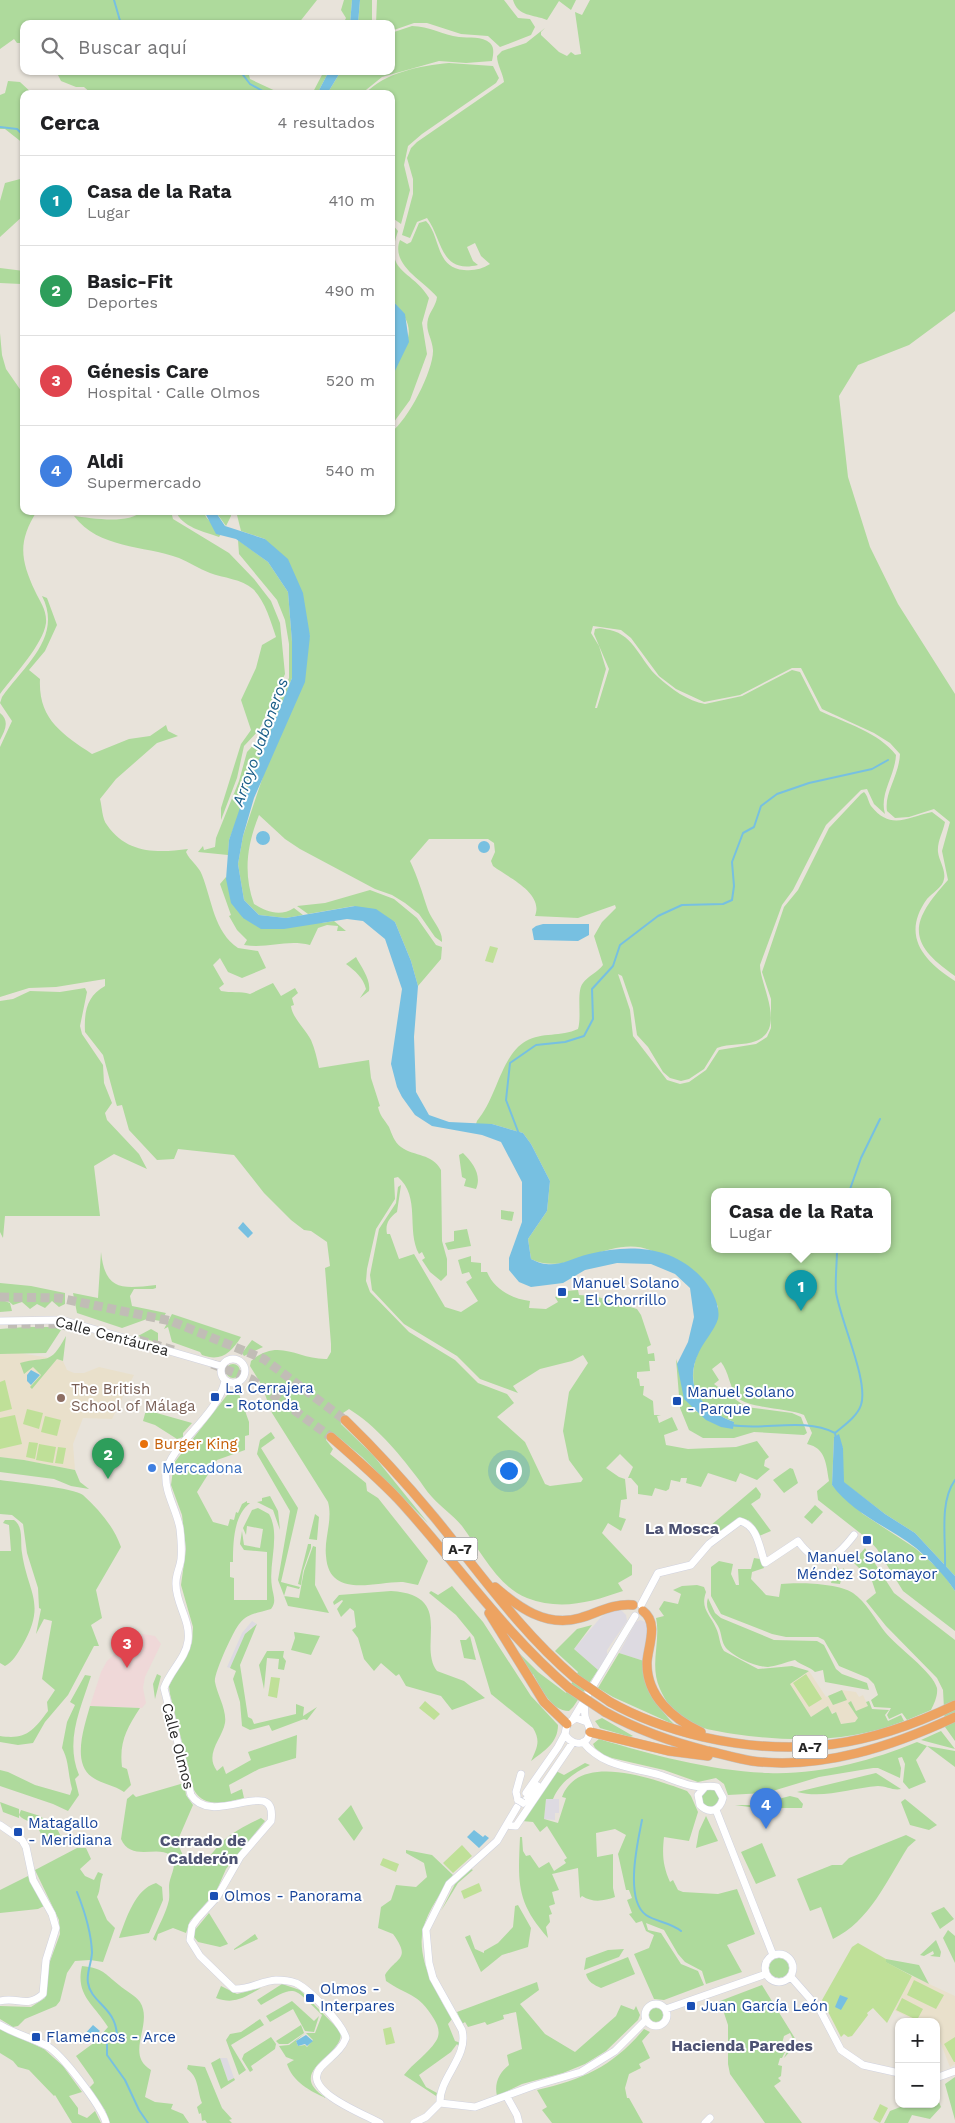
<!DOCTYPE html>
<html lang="es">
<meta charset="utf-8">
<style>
body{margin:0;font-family:"Work Sans",sans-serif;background:#f6f6f6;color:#202124}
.controls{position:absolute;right:15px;bottom:15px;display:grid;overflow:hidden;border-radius:10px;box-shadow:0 1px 4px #0004}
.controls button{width:45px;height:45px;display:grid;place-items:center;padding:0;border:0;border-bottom:1px solid #e0e0e0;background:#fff;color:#202124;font:25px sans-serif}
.you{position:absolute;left:508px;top:1470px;width:18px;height:18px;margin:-12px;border:4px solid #fff;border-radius:50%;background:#1a73e8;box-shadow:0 0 0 8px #1a73e833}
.badge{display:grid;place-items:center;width:32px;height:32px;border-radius:50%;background:#db2777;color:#fff;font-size:16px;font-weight:700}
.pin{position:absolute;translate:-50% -41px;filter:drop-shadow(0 1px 2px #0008)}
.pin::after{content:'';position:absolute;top:26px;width:18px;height:15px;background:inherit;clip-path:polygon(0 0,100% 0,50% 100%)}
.popup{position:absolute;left:711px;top:1188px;width:180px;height:65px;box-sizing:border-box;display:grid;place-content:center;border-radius:10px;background:#fff;filter:drop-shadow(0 1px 4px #0005);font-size:16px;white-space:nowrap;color:#757577}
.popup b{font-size:19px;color:#202124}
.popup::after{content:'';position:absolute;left:50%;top:100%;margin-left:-10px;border:10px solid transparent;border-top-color:#fff}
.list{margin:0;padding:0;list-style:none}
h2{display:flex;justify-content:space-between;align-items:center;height:65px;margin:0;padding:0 20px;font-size:21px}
h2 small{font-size:16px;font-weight:400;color:#757577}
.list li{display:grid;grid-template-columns:32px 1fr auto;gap:15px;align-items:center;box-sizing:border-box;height:90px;padding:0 20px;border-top:1px solid #e0e0e0}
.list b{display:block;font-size:19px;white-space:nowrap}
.list p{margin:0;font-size:16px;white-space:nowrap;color:#757577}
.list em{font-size:16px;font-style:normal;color:#757577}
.icon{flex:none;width:28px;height:28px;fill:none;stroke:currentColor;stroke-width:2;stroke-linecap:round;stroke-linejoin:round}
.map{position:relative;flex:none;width:955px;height:2123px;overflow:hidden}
.search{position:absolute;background:#fff;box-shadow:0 1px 4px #0004;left:20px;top:20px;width:375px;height:55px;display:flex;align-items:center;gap:12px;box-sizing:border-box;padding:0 18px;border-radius:10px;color:#757577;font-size:19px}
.panel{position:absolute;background:#fff;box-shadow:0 1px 4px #0004;left:20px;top:90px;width:375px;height:425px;border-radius:10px}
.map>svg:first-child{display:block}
.industrial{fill:#dddae1}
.education{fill:#e9e0cb}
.medical{fill:#efd8d8}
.green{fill:#aeda9c;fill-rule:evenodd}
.pitch{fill:#bfe098}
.water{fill:#77c0e1}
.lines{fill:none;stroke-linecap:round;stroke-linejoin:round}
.stream{stroke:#77c0e1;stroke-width:2}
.highway-tunnel{stroke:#c1bdb6;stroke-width:9;stroke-dasharray:9 4.5;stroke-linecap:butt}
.secondary-casing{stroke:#d0d2df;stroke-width:8}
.highway-casing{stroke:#c3c3c3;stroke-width:10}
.secondary{stroke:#fff;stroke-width:7}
.highway{stroke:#eda361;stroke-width:9}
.secondary-bridge-casing{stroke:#d0d2df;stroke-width:8;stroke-linecap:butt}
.highway-bridge-casing{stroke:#c3c3c3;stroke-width:10;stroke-linecap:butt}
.secondary-bridge{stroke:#fff;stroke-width:7}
.highway-bridge{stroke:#eda361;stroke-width:9}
.transit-dot{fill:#1a4fb4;stroke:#fff;stroke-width:2}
.education-dot{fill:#8d6e63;stroke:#fff;stroke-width:2}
.food-dot{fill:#e8710a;stroke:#fff;stroke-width:2}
.shop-dot{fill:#3f7fe0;stroke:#fff;stroke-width:2}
.labels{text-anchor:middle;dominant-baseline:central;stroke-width:4;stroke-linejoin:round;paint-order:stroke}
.shield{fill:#fff;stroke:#686868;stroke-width:1}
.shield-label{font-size:14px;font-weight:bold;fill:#272727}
.transit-label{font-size:15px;fill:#164399;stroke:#fff;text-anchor:start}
.street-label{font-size:15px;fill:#272727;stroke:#fff}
.education-label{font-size:15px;fill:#785e54;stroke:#fff;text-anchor:start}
.food-label{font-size:15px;fill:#c56008;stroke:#fff;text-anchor:start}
.shop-label{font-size:15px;fill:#366cbe;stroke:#fff;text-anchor:start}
.water-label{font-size:16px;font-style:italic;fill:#1a5e88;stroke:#fff}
.neighbourhood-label{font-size:16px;font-weight:bold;fill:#4d5273;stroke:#fff}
</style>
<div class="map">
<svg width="955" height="2123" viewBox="0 0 955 2123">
<rect width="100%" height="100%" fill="#e8e3da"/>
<!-- industrial -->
<path class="industrial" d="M614,1609L622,1611L626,1615L627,1621L607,1650V1655L598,1670L574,1649L601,1617Z
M640,1620L646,1622L649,1630L644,1661L619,1653L636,1622Z
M252,1621L257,1624L253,1629L251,1627L230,1668L227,1667L242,1633Z
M546,1799H559V1813H555V1820L544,1819Z
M220,2058H227L234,2078L228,2081Z"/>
<!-- education -->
<path class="education" d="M19,1353L57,1359L63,1361L67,1370L74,1373H84L99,1367L134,1375L112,1419L83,1418L73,1444L75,1470L24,1460L0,1457V1354Z
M809,1671L826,1697L842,1690L856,1692L859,1697L863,1695L868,1706L856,1722L841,1724L835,1712L811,1717L789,1684Z
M912,1976L955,1996V2064L950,2067L936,2031V2022H917L894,2010Z"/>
<!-- medical -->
<path class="medical" d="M143,1634L155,1636L161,1644L145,1677L143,1688L146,1703L142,1708L90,1706L101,1672L107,1661L118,1651L132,1640L134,1642L138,1640L137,1637Z"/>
<!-- green -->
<path class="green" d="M0,0H317L298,24H24V43H17L14,39L0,49Z
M344,0H352L350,24H343L346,18L341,10Z
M360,0H372V24H358Z
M377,0H504L518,18L530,19L535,27L531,35L500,47L488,36L461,34L427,23H414L391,31V24H376Z
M513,0H576L571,10L559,1L547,20C533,14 518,17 513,0Z
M590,0H955V311L909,345L858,365L839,396L848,477L870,547L898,604L955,694V976C905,942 911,921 948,880L942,851L950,822L934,809L909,817L895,818L887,811C884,793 899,776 900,754L890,743L874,733L822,709L801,668H792L740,695L704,702L676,689L659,676L631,638L621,630L593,626L591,633L599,646L606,669L595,708H597L609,669L594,634L595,629C601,627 604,629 610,630C634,635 641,662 658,677C671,689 688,701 705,704L742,696L792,670L800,672L820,711C846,723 878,732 896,755C895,776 879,794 885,814L874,804L867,789L861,790L826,825L793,890L782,905L760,965C760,986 787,1028 756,1041C744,1046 729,1043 717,1048L704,1069L689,1079L681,1081L670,1078L663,1072L648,1047L637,1035L633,1008L622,976L618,974L630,1010L633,1036L667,1080L680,1084L689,1082L706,1070L719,1050L756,1044L767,1037L771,1028V999L762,972L784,907L798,890L829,828L861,794L864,792C868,796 868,801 871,806C891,831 907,817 932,812L945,822C943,832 937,842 938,852C939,861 946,870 944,879C943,887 932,893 927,899C901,935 923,961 955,981V1576L915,1533L885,1514L843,1482V1448L834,1437L832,1485L863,1514L915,1548L941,1571L955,1591V1631L903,1591L877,1549L869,1540L818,1500L817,1491L829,1481C826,1464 826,1448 807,1444L812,1433L804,1415C787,1408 746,1408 737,1397C729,1386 729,1372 721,1362L712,1369L719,1380L714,1384L746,1407L792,1413L801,1417L807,1433L804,1435L754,1432L734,1438H703L689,1430L680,1408L676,1359L694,1411L734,1422C702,1410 685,1390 697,1355C703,1337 717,1326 718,1306C702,1292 685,1278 668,1264C663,1260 656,1252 650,1250C610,1234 568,1278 531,1259L528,1239L547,1211L550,1181L531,1144L523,1133L492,1124H476L477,1121C497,1098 501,1055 526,1041C542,1032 561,1037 578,1029C582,1017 576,991 583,983C588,976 598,972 603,965L594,936L602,922L616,908L615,905L578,918L535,916C544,893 509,878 493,866L491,861L495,852L494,843L488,839H429L410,861C418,878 422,892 428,910C432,921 443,930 442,942L435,937L419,914L405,903L392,895L375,889L300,849L285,839L259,815C247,845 243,873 254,904C267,912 280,917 294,908L303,915L286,918L259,915L244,900L238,864L243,836L310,636L265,539L241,531L236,511H391V432C408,421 434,369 433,350C432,338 425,331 428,319C430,311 436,306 437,297C424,281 390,265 400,240L407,244L411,242L419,223L426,221C441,236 435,268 464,270C474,271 482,269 490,264L481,256L475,243L467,247L473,261L478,265C440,274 443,240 427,218L417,222L410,238L402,235L413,194V179L407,158L411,148L417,142L504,82C503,73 497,65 497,56L502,51L526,43L545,28L541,32V35L559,52L567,56L571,52L575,55L581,54L575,12L582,15ZM715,1192H887V1250H715Z
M412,26C429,26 443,35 459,37C469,38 482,36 490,43C495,48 493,55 492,61L466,63L439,61L382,77L361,94H327L341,71H391V33Z
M449,63L493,66L499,78L496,83L422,134L408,146L404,165L410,190L401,224L391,217V94H365C385,72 420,66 449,63Z
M56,71H248L250,79L282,94H92L84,87H76L61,81Z
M324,71H329L317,94H312Z
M8,81L20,82L33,94H24V144L5,129H0V95L5,93Z
M24,178V215L0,237V201L5,183Z
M391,223L398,231C383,274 412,269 429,298L422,323L427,354L410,400L391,426C391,411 388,393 391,379C400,343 426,336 391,299Z
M0,268L24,271V287L21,284L0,283Z
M0,333L2,355L6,369L24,395V511H37C18,541 20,559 35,591C40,602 47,610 46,623C43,645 13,676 0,694Z
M142,511H171L173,519L229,553L254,579L271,601L280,623L285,674L259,730L244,746L237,778L221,820V808L241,744L251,730L241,700L256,668L262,645L276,637C271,622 265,601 253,589C242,579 223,578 210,573C199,569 189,562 179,558C143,545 99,549 74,516C91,518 129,525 142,511Z
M176,511H204L206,517L221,534L219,537C205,532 181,527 176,511Z
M215,511H231V516L226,526Z
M238,540L268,562L288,592L292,642V678L229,840L228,855L198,852L203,846L204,850L215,847L216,838L239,781L247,752L261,737L289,678V644L285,620L277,600L239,554Z
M42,596L47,598L57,625L45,651L29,670L40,679C38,719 62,734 92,754L129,739L150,736L166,725L168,731L178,736L157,743L116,779L100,799C102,806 102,819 107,825C127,854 157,853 188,849L186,852C190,861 199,866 202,875C212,900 214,932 238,948L258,951L266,968L242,978L228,972L220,958L213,965L224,984L219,988L221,991C231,993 240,991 250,994L273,983L281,996L295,988L298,993L292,998L294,1005L291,1006C292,1017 305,1029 311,1040C315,1049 317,1059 319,1068L369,1060L371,1078L380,1106L378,1107C380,1116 384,1119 389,1127C392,1134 394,1142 401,1147C415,1157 432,1153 441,1170L442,1241L447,1259V1275L441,1281L430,1272L422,1260L425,1258L422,1252L419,1254C406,1230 421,1197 398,1177L394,1178L395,1199L376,1229L367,1269L366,1281L370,1292L409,1332L455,1360L478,1383L507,1394L514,1403L497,1417L525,1442L545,1484L550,1486L581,1482L583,1479L569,1460L563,1431L569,1392L588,1363L583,1355L572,1361L540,1369L513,1386L518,1393L480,1379L457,1356L404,1324L372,1290L370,1275L379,1229L396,1203L398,1187L401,1185L397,1212C389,1218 385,1224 387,1234H390L399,1259L414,1254L445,1307L461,1312L478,1301L466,1282L472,1278L469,1272L462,1274L458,1260L471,1256V1262L481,1263V1272H487C494,1289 512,1299 530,1301L529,1308L546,1309L558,1302L555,1297L567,1291L578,1290L579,1295L595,1296L637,1309L641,1315L651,1345L647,1347L648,1354L654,1353L655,1361H649L650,1371L637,1372V1378L639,1379L640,1386H644L643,1395L653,1401L654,1415H661L657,1416L659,1423L672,1417L678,1430L664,1435L666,1445L688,1449L736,1447L757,1441L769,1457L765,1460L764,1466L770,1469L757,1480L740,1473L736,1482L708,1473L701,1487L686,1483L687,1478H681L680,1482L671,1480L669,1489L666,1491L655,1488L652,1496L638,1494V1486L631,1478H628L633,1467L620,1454L606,1468L619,1477L625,1479L627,1499L621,1500L619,1517L626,1519L621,1531L608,1523L602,1533L632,1565V1575L618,1583L623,1591C591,1602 561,1611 527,1598C498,1587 480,1550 462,1526C453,1515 441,1507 432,1497C426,1491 422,1483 416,1476C398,1452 375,1425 349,1409L340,1415L341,1424L373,1455L428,1523L362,1457L337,1436L332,1434L326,1437V1440L333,1449L330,1454L366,1483L367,1491L378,1498L428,1561L418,1585C413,1584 408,1583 403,1582C376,1581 329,1600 326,1556C324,1538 333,1520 328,1502L272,1413L261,1384L250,1366L251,1361C279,1337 298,1360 327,1359L331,1352V1344L325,1268L330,1266L327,1242L311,1231L304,1230L291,1220L264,1193L234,1155L178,1149L174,1159L157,1160L129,1130L122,1105L117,1106L116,1103L103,1055L85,1032C84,1011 87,996 105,986V979L56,987L29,988L0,997V747L12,721L0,703L2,697C24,666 63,637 42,596Z
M0,713C10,721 5,730 0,740Z
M226,877L243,918L322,923L334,921L346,931H337L338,926L327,925L318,928L310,945C286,939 268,949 244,945L247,940L237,930L229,916L231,915L220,884Z
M370,890L394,899L417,918L436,945L442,947L441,959L418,986L411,961L395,922L354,906L308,914L297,906L325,903Z
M356,957C361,967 371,979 369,991L360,998L366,989C363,977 355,971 346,964Z
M85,988L87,992L80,1026L82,1034L103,1065L104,1083L112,1103L105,1113L107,1120L139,1154L147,1169L114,1154L94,1166L100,1216H5L3,1238L0,1232V1001L13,999L30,991L60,992Z
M463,1153C473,1163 482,1175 476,1189L464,1186L466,1179L462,1177L459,1155Z
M501,1210L514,1212L512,1221L501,1219Z
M467,1229L471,1246L448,1250L445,1243L454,1241V1231Z
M101,1252C105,1291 122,1289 156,1285V1288L153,1289H134L130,1296L132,1306L166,1313L161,1321L147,1319L122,1328L77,1313L73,1293L98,1298Z
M0,1283L31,1286L65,1293V1304L59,1307L52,1301L45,1308L37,1304L30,1309L22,1302L13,1305L6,1299L0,1298Z
M0,1299L10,1303L12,1311L0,1312Z
M172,1314L241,1337C231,1353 221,1362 202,1355L200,1352L172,1342L168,1327L164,1329Z
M25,1327H56L61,1330L46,1353L0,1354V1329Z
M151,1329L158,1333V1343L138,1336Z
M66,1336L63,1361L57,1359L32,1389L30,1387L41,1375L33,1367L24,1374L20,1363C48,1355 49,1367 66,1336Z
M252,1340L263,1347L244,1356L242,1353Z
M226 1371a7 7 0 1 1 14 0a7 7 0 1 1-14 0Z
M231,1390L239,1394L249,1422V1435L245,1436V1450L217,1460L197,1492L213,1522L228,1526L230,1519L234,1520L236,1512L238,1513L242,1504L247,1501V1503H250C234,1515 233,1541 233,1562H230V1577L234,1578V1600H267V1552L244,1550L240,1544L242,1531L244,1545L260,1548L263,1529L247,1526L246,1535L243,1528L252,1510L258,1508L269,1514C281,1535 268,1564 272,1587C273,1595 277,1602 271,1609C259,1613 248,1613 240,1623C234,1629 213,1675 215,1682C217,1694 227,1710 225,1723C222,1739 204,1754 217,1771L223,1766L226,1774L251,1760L248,1752L297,1735L296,1758L259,1769L229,1785L231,1794L242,1789L244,1798C228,1802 204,1809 194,1790L170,1694L169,1686L192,1643L193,1627L181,1585L186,1549L182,1515L171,1485L174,1463Z
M146,1410L192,1423L183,1433V1437L177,1439L155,1425L143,1421Z
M271,1432L275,1438L261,1448L298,1508L281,1582L300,1587L299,1589L287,1586L284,1596L299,1598L304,1571L313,1546L316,1547L315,1585L329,1613L288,1606L278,1580L290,1511L257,1454L260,1440Z
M0,1457L24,1460L75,1470L80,1482L89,1489L71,1486L54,1479L0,1472Z
M790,1468L793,1469L798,1483L784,1493L773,1480Z
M0,1480C14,1482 75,1488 83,1495C99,1510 113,1525 121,1547L96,1590L102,1618L91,1625L99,1646H94L68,1695L45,1722L33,1743L18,1745L0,1742V1736C26,1740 33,1731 48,1711L47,1702L55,1690L42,1679L52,1621L44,1619L36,1634L41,1609L39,1608L38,1588L27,1553L23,1524L12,1515L0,1514Z
M756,1487L761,1494L760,1498L751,1504L771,1531L759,1536C749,1508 734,1520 718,1534L710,1526Z
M270,1496L278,1511L280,1530L273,1510L257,1502L262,1501V1498Z
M815,1505L823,1512L812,1524L804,1517Z
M315,1514L319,1517L317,1540L309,1539Z
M5,1520H14C24,1527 20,1542 22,1553C28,1594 47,1603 22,1646C17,1654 13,1662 5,1666L0,1663V1551H11L9,1525L3,1523Z
M308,1544H311V1548L303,1571L301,1585L298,1584Z
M865,1548L894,1593L955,1640V1741L945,1727L943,1690L937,1678L886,1626L866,1601L876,1593L872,1581L853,1562Z
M754,1558L760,1559L764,1568L752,1572L751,1579L766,1595L779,1597L781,1584C798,1582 839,1583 853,1593C866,1602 875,1619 885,1632C896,1646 933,1672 937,1688C938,1696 934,1704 931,1710L907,1720L902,1713L889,1719L887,1715L891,1708L874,1707L871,1700L878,1695L874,1684L868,1678L839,1666L824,1640L818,1637H786L772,1634L721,1614L711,1596V1567L719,1561L733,1564L731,1574L736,1585H739L738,1569H751Z
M836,1565L840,1571L844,1568L840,1584L831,1583Z
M697,1585L704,1587L706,1592C700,1609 710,1614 716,1628C720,1636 719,1644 724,1651L758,1669L792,1666L809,1671L790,1684L811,1717L828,1706L832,1714L836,1712L841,1724L855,1722L858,1718L848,1703L851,1701L856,1711L868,1706L866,1702L869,1701L872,1709L889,1710L885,1715L888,1721L901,1715L904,1721C851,1743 790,1742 734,1734C716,1731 699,1729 683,1719C673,1713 665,1700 660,1689C649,1665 661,1642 656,1618L664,1616L659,1609L664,1601L678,1604L681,1594L673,1590L682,1586Z
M452,1586L483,1622L531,1696L558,1725C558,1743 544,1751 531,1761C537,1748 541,1741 533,1728L491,1694L474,1637L456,1615L429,1593L431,1591L438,1595Z
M391,1591C456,1595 417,1645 437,1671L464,1681L485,1698L452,1710L441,1696L406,1686L399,1674L396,1676L381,1663L374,1671L364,1659L358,1638L352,1630L356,1627L354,1611L350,1608L341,1617L337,1609L343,1601L342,1600L334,1605L333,1602L339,1595Z
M708,1598L715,1613L721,1618L774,1640L817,1641L824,1645L836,1669L842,1674L867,1683L869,1690L825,1682L823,1670L815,1672C809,1666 802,1666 795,1660C786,1662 777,1666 768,1667C756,1667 734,1657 726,1648C721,1642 722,1633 718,1626C713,1617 704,1610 708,1598Z
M257,1624L240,1665L248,1717L252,1719L254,1724L296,1714V1704L304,1707L303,1716L317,1707L307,1720L304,1719L272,1731L269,1725L250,1730L242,1726L240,1702L233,1679L236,1671L230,1668L245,1634Z
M592,1625L574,1649L598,1670L573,1707L569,1711C551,1711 541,1688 533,1674L530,1675L515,1649L538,1672L566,1693L578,1672L555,1651L577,1629Z
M294,1632L320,1636L311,1655L291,1650L295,1638Z
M470,1636L476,1660L464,1658L460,1640H466Z
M267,1651H284L283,1657L286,1661L284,1670L278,1669L279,1659L267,1658L264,1689L259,1665Z
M619,1653L644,1661C649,1690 654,1704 675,1725L613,1697L598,1688Z
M157,1674L161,1676L155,1699L153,1684Z
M85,1675L91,1676C80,1710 65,1741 79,1775L75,1779L79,1795L68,1811L53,1804L0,1786V1770L8,1772L35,1785L70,1795L72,1789C68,1775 69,1760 62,1748L67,1722L75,1705L70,1702Z
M842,1690L847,1700L833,1705L828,1696Z
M90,1706L140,1708C127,1728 119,1742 122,1767L127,1769L131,1785L124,1792C114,1785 101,1784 92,1777C71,1762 85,1725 90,1706Z
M602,1718L633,1736L630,1737L600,1728L595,1721Z
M941,1731L955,1749L921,1740Z
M599,1739C653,1755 711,1771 768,1773C819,1775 871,1761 917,1742L927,1746L955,1751V1767L927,1746L916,1760L926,1782L909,1789L903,1782L905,1764L902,1757L898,1758L901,1768L900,1778L878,1768H873L819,1777L766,1793L728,1795L724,1784L716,1778L698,1782L664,1770L612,1758L604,1755L595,1748L593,1744Z
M585,1763L590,1765C574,1773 560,1782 553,1799H546L544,1819L558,1823L566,1798L562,1797C579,1751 654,1779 687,1791L691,1796L698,1812L689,1841L664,1837C662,1855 663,1866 670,1882L673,1880L678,1890L683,1892L718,1894L737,1889L755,1934L727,1945L742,1972L706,1984L702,1971L685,1962L678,1954L664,1930L646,1923L648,1930L661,1933L681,1964L698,1971L704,1985L664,2000L654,1999L634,1954L649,1948L654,1935L646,1931L642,1921L636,1923L629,1914L632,1913L627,1900L632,1898L629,1890H626L618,1854L626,1835L615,1829L596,1833L597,1857L613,1854V1888L615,1897C604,1901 593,1903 582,1896L580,1898L578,1868L552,1874L559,1890L552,1892L555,1904L549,1906L552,1914L549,1915L550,1922L546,1927L548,1938C516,1902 518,1883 520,1837H522L523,1851L526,1856L530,1855L539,1868L549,1862L554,1871L566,1863L564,1860L567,1858L547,1826L540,1832L533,1822L522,1821L556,1771L564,1775Z
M876,1773L901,1789C894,1791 886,1786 878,1786C851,1788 824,1799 797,1792Z
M184,1783L186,1795L193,1805L177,1842L185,1860L199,1865C209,1859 213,1851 221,1843C232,1832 247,1825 261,1818L265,1821L226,1869L216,1892L190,1921L186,1933L173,1928L158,1934L156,1941L153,1939C158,1927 166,1913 169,1900C170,1893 168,1887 170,1880C172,1872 178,1862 170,1855C157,1845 131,1862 121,1839L127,1799L133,1794L136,1797Z
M701 1798a9 9 0 1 1 18 0a9 9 0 1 1-18 0Z
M790,1796L798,1798L803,1804L802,1808H756L735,1805H755Z
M905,1799L937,1825L929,1830L910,1825L901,1802Z
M0,1802L19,1809V1818L3,1812Z
M351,1805L363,1828L354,1841L338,1819Z
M21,1810L40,1816L37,1828C33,1820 24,1822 19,1815Z
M706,1816L718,1841L696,1848L699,1831Z
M41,1817L55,1825L64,1842L47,1846L39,1830Z
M906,1835L916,1840L908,1847C887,1880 870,1921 833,1939L821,1907L810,1911L797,1879L832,1865H842L849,1858Z
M762,1843L776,1876L756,1884L741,1852Z
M77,1848H86L91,1859L80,1869L85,1876L94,1880L98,1872L103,1874C99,1882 101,1890 97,1897L107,1920L115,1928L103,1962L90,1960L75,1961L67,1973L60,2001L56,2006L25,2019L18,2026L13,2027L0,2019V2006L31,2007L45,1998L49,1964L60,1934L59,1920L35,1870Z
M406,1850L432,1855L453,1875C442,1891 428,1910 423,1929C416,1959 437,1994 452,2019L448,2024L455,2041L461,2043L459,2047L457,2044L451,2052L419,2075L426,2087L437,2093L436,2096L404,2075C413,2063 428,2054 436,2041C441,2033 438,2026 434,2019C418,1992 407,1996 386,1981L385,1975C396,1957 412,1960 393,1934L378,1928L381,1907L391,1900L396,1885L416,1887L427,1877L424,1863L406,1853Z
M471,1869L473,1870L458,1883L441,1911L455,1884Z
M28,1876L44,1906L38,1909L0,1913V1890Z
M156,1883L162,1887L163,1900L149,1933L119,1938C126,1919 135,1889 156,1883Z
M518,1905L531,1928L528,1947L502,1955L481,1972L465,1937L470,1935L475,1949L484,1953V1951L498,1943L513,1927L515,1906Z
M944,1907L954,1919L940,1929L931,1913Z
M209,1913L228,1944L220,1947L198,1942L194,1937L195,1930Z
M948,1930L955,1936V1963L943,1938Z
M255,1934L258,1939L234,1950V1949Z
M936,1940L941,1952L940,1957L930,1956L934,1954L933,1951L924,1956L920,1955Z
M624,1949L619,1957L584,1970L586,1958L608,1950Z
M628,1957L635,1974L601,1988C594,1985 588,1982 586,1974Z
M769 1968a10 10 0 1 1 20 0a10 10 0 1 1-20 0Z
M886,1959L919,1965L929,1984L885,1962Z
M82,1966C103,1968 104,1973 119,1985C126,1991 135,1995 140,2002C154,2024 124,2054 151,2070L145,2097L155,2102L173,2104L171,2109L183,2114L189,2123H110L105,2110L89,2088L94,2083L93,2080L76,2056L95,2042L108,2027C94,2004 75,1995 82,1966Z
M537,1982L539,1990L520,2004L545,2034L575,2052L616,2016L621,2005L634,2010L636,2006L640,2015L638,2020L606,2051L585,2064L563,2073L522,2084L497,2096C494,2083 499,2073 509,2065L507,2055L522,2049L516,2012L503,2015L504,2019L487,2025L485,2022L468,2027L465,2022L462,2024L457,2012Z
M282,1984L300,1990L340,2031C348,2055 282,2070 326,2098C311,2092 292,2081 287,2064L294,2060L286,2057L279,2046L289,2045L305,2033L296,2041L298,2046L305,2045L307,2047L313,2040L306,2033H315L322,2015C292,1986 297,1984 261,2005L257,2000Z
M762,1985L796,2040L794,2047L784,2058L793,2039L790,2033L784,2036L780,2051L785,2052L782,2058H780L778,2065L782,2066L781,2076L778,2078L781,2081L774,2086L802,2123H765L730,2074L728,2064V2025L720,2001Z
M221,1986L237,1994L261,1988C245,1997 235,2005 216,1998Z
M292,2001L314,2021L319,2016L314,2032L305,2031L293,2009L270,2022L266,2016Z
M649 2015a7 7 0 1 1 14 0a7 7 0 1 1-14 0Z
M260,2019L264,2025L231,2045L246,2070L239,2075L226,2040L230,2034L241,2032Z
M301,2025L304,2033L288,2044H279L276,2041Z
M0,2029L44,2049L63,2066L82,2092L69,2096L78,2108V2114L87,2118L95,2111L101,2123H72L55,2095L54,2096L29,2070L18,2067L13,2061L0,2053Z
M644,2029L650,2032L642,2041L650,2058L639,2064L641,2068L629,2074L625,2088L627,2098H629L643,2123H552L542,2110L547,2107L537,2090C584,2079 612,2067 644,2029Z
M271,2037L276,2044L275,2049L251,2066L253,2070L250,2072L242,2059L244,2054Z
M220,2058L228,2081L234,2078L235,2080L221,2089L211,2063Z
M188,2065L205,2067L222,2108L232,2119L229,2120L232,2123H207L205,2120L202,2121L201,2113L199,2114L197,2107L202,2103C197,2090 199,2077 187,2069Z
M955,2077V2120L945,2084Z
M936,2095L941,2107L930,2119L912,2115L908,2123H884L890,2111L908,2104H936Z"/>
<!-- pitch -->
<path class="pitch" d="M490,946L498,948L493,963L485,961Z
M5,1380L12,1409L0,1412V1382Z
M27,1409L43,1413L39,1429L23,1424Z
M15,1415L22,1444L0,1449V1418Z
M45,1416L61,1420L57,1436L41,1432Z
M29,1442L38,1443L35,1459L26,1457Z
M39,1444L56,1447L53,1463L36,1460Z
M58,1447L66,1448L63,1464L55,1463Z
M806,1674L822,1699L809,1707L793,1683Z
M271,1677L280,1678L277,1698L268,1696Z
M425,1701L440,1714L434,1720L419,1708Z
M462,1845L472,1856L453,1873L443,1863Z
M383,1858L399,1864L396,1872L380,1865Z
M479,1883L482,1891L464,1899L461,1891Z
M858,1943L886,1959V1962L912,1976L887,2023L873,2008L867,2013L868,2015L852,2036L848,2037L844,2034L841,2037L822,2000L852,1947Z
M914,1980L944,1995L936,2009L907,1995Z
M902,1998L923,2009L917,2020L896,2010Z
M391,2027L395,2043L386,2045L383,2029Z
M955,2037V2062H954L944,2044Z
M880,2104L888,2108L880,2123L873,2119Z"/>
<!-- water -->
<path class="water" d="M352,0H360L358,24H350Z
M329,71H341L327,94H317Z
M391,299L405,314L409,342L391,379Z
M204,511H215L225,526L265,539L288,559L303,593L310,636L305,682L254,798L243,836L238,864L244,900L259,915L286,918L355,906L376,909L395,922L411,961L418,986L414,1037L416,1092L429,1115L449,1122L492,1124L523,1133L531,1144L550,1181L547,1211L528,1239L531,1259C554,1271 566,1260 589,1254C629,1244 672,1245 702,1278C711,1287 721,1306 718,1319C714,1331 704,1341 699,1352C682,1387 703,1410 734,1422L733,1429L721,1427L706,1420L684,1399L677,1364L688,1342L694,1317L690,1288L675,1274L651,1264L617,1263L585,1270L563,1283L531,1287L519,1282L509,1270V1258L522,1222V1182L501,1142L482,1135L432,1126L415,1115L402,1097L397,1087L391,1064L402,989L385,939L363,921L347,919L284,929H261L243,918L231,903L226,879L229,840L243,799L292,678V642L288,592L268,562L236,539L216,534Z
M256 838a7 7 0 1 1 14 0a7 7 0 1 1-14 0Z
M478 847a6 6 0 1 1 12 0a6 6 0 1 1-12 0Z
M543,924H589V935L578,941L534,940L532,929L536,926Z
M243,1222L253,1233L248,1238L238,1228Z
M31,1370L40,1375L31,1385L27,1381V1375Z
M839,1434L843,1448L844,1482L885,1514L915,1533L955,1576V1591C944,1575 931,1561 916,1548C889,1527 853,1514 832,1485L834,1437Z
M474,1830L483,1837L485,1835L489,1838L479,1848L467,1837Z
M840,1995L848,1998L841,2010L835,2007Z
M93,2025L100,2031L89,2041L83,2036Z
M306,2035L313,2041L307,2046L305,2044L298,2046L296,2041Z"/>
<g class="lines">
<!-- stream -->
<path class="stream" d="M114,0L121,24
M240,71L250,84L268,94
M0,127L17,129L24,136
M519,1134L506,1100L510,1063L536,1045L565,1042L584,1036L593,1019L592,989L613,966L620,945L658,916L682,905L723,904L732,900L734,886L732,862L743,833L754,827L761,806L777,794L809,783L872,769L888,760
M849,1192L861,1158L880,1119
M731,1425C765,1431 803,1417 835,1433L836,1438
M835,1433C843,1426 857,1417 861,1405C869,1381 840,1320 836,1292C835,1279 837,1263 837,1250
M945,1566C946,1540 939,1502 955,1480
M642,1820C638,1841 624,1899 646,1915C656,1922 670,1922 681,1931
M77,1892C85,1912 91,1931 92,1952C92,1962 86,1973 88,1983C91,2003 116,2007 117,2036L112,2040
M107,2044V2055L125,2080L139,2110L148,2123"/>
<!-- highway-tunnel -->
<path class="highway-tunnel" d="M0,1297L59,1298L171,1321L264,1359L345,1420
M8,1324H57L87,1330
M139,1340L177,1351
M212,1364L251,1379L331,1437"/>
<!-- secondary casing -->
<g class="secondary-casing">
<path id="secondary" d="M0,1321L62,1320L221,1366
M221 1371a12 12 0 1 1 24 0a12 12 0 1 1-24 0Z
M225,1381C217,1417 170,1445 166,1473C164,1492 177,1510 180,1529C181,1538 182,1549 181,1559C180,1568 175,1576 176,1585C176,1604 191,1621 188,1641C186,1658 170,1671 164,1688L191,1795C212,1829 278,1773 271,1821L240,1857L217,1897L197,1919L192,1926L190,1940L200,1956L234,1989C249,1990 261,1981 276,1980C283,1980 290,1981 296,1983C310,1990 342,2023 346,2038C341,2051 330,2057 321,2067C299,2090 364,2114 380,2123
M641,1605L658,1573L691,1565L709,1544L740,1521C758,1526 759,1547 765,1563L798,1541C820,1571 835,1560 854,1535
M573,1719L635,1616
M565,1734C570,1744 585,1748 589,1735C592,1727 586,1723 585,1716C584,1711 585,1705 585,1700
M583,1742C603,1767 632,1767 660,1775C672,1779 682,1784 694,1786C702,1788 709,1785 717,1787L723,1798C720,1810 710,1815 700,1805L698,1795L705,1787
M526,1793L558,1747L565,1734L567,1724L576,1718L587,1722
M518,1800L516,1792L521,1774
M523,1803L538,1786
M716,1810L773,1955
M0,1825L22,1840L26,1847L33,1880L52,1914L56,1928L46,1960L43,1994C26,2009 18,1996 0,2001
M507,1825L516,1826L573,1742
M765 1968a14 14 0 1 1 28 0a14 14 0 1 1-28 0Z
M791,1977L820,2010L841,2050L863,2065L899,2073
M645 2015a11 11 0 1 1 22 0a11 11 0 1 1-22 0Z
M666,2009L766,1974
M0,2025C15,2034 32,2038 47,2046C62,2054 102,2107 106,2123
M936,2078L955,2071
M507,2097L517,2115L519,2123
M440,2103C439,2077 469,2057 462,2030L433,1978L429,1963L426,1930L449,1884L497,1841L517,1807
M440,2103L475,2107L533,2086L581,2072L615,2051L646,2020
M414,2123L426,2117L440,2103
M705,2123L710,2118"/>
</g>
<!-- highway casing -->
<g class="highway-casing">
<path id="highway" d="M345,1420C377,1451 406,1483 435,1518C480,1573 520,1631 575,1678
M331,1437C354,1457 377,1477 398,1499C456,1562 504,1633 569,1688
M495,1587C518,1607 546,1628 580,1618C597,1613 614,1603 633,1605
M643,1611C659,1623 648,1646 647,1662C646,1696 673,1719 701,1732
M489,1613L544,1702L567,1724
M610,1702C640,1719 670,1729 703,1737C796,1758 870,1746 955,1705
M605,1712C638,1730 671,1742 708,1751C722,1754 738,1759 752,1761C822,1770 893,1746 955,1717
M590,1732L669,1751L708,1756"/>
</g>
<!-- secondary -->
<use href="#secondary" class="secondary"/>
<!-- highway -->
<use href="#highway" class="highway"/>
<!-- secondary-bridge casing -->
<g class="secondary-bridge-casing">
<path id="secondary-bridge" d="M518,1800L523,1803"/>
</g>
<!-- highway-bridge casing -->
<g class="highway-bridge-casing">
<path id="highway-bridge" d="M575,1678L610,1702
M569,1688L605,1712"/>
</g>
<!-- secondary-bridge -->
<use href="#secondary-bridge" class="secondary-bridge"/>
<!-- highway-bridge -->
<use href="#highway-bridge" class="highway-bridge"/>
</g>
<!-- markers -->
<g class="transit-dot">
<rect x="557" y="1287" width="10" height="10" rx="2.5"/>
<rect x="210" y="1392" width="10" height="10" rx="2.5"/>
<rect x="672" y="1396" width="10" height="10" rx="2.5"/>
<rect x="862" y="1535" width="10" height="10" rx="2.5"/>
<rect x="13" y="1827" width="10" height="10" rx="2.5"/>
<rect x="209" y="1891" width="10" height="10" rx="2.5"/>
<rect x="305" y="1993" width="10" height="10" rx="2.5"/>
<rect x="686" y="2001" width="10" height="10" rx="2.5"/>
<rect x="31" y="2032" width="10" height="10" rx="2.5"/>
</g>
<circle class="education-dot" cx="61" cy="1398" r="5"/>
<circle class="food-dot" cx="144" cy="1444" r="5"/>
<circle class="shop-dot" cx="152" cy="1468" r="5"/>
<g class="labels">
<!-- shield labels -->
<g class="shield">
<rect x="442.5" y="1537.5" width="35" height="23" rx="4"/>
<rect x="792.5" y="1735.5" width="35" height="23" rx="4"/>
</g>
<g class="shield-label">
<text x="460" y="1549">A-7</text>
<text x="810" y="1747">A-7</text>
</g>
<!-- transit labels -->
<g class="transit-label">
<text x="572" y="1283">Manuel Solano<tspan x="572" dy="17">- El Chorrillo</tspan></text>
<text x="225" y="1388">La Cerrajera<tspan x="225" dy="17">- Rotonda</tspan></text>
<text x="687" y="1392">Manuel Solano<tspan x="687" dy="17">- Parque</tspan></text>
<text x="867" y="1557" text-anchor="middle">Manuel Solano -<tspan x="867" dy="17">Méndez Sotomayor</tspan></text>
<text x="28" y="1823">Matagallo<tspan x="28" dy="17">- Meridiana</tspan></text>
<text x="224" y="1896">Olmos - Panorama</text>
<text x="320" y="1989">Olmos -<tspan x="320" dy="17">Interpares</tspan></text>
<text x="701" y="2006">Juan García León</text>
<text x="46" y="2037">Flamencos - Arce</text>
</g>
<!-- street labels -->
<g class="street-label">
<text transform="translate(112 1336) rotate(15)">Calle Centáurea</text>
<text transform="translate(178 1746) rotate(75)">Calle Olmos</text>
</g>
<!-- education labels -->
<g class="education-label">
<text x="71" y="1389">The British<tspan x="71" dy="17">School of Málaga</tspan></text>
</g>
<!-- food labels -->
<g class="food-label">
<text x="154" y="1444">Burger King</text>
</g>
<!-- shop labels -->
<g class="shop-label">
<text x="162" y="1468">Mercadona</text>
</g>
<!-- water labels -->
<g class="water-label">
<text transform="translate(260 742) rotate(-70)">Arroyo Jaboneros</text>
</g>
<!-- neighbourhood labels -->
<g class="neighbourhood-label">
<text x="682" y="1528">La Mosca</text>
<text x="203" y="1840">Cerrado de<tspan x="203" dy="18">Calderón</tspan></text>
<text x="742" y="2045">Hacienda Paredes</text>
</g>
</g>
</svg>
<div class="controls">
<button>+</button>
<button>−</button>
</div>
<div class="you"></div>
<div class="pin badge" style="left:801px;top:1311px;background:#0f9aa8">1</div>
<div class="popup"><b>Casa de la Rata</b>Lugar</div>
<div class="pin badge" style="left:108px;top:1479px;background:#2e9e5b">2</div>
<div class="pin badge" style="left:127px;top:1668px;background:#e0444e">3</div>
<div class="pin badge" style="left:766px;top:1829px;background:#3f7fe0">4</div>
<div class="search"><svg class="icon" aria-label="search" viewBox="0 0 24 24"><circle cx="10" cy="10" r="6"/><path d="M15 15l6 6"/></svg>Buscar aquí</div>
<section class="panel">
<h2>Cerca<small>4 resultados</small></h2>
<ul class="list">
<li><span class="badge" style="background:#0f9aa8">1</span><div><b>Casa de la Rata</b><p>Lugar</p></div><em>410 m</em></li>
<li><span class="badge" style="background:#2e9e5b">2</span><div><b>Basic-Fit</b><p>Deportes</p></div><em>490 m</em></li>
<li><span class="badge" style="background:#e0444e">3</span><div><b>Génesis Care</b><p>Hospital · Calle Olmos</p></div><em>520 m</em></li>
<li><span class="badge" style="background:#3f7fe0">4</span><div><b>Aldi</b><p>Supermercado</p></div><em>540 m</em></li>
</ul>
</section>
</div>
